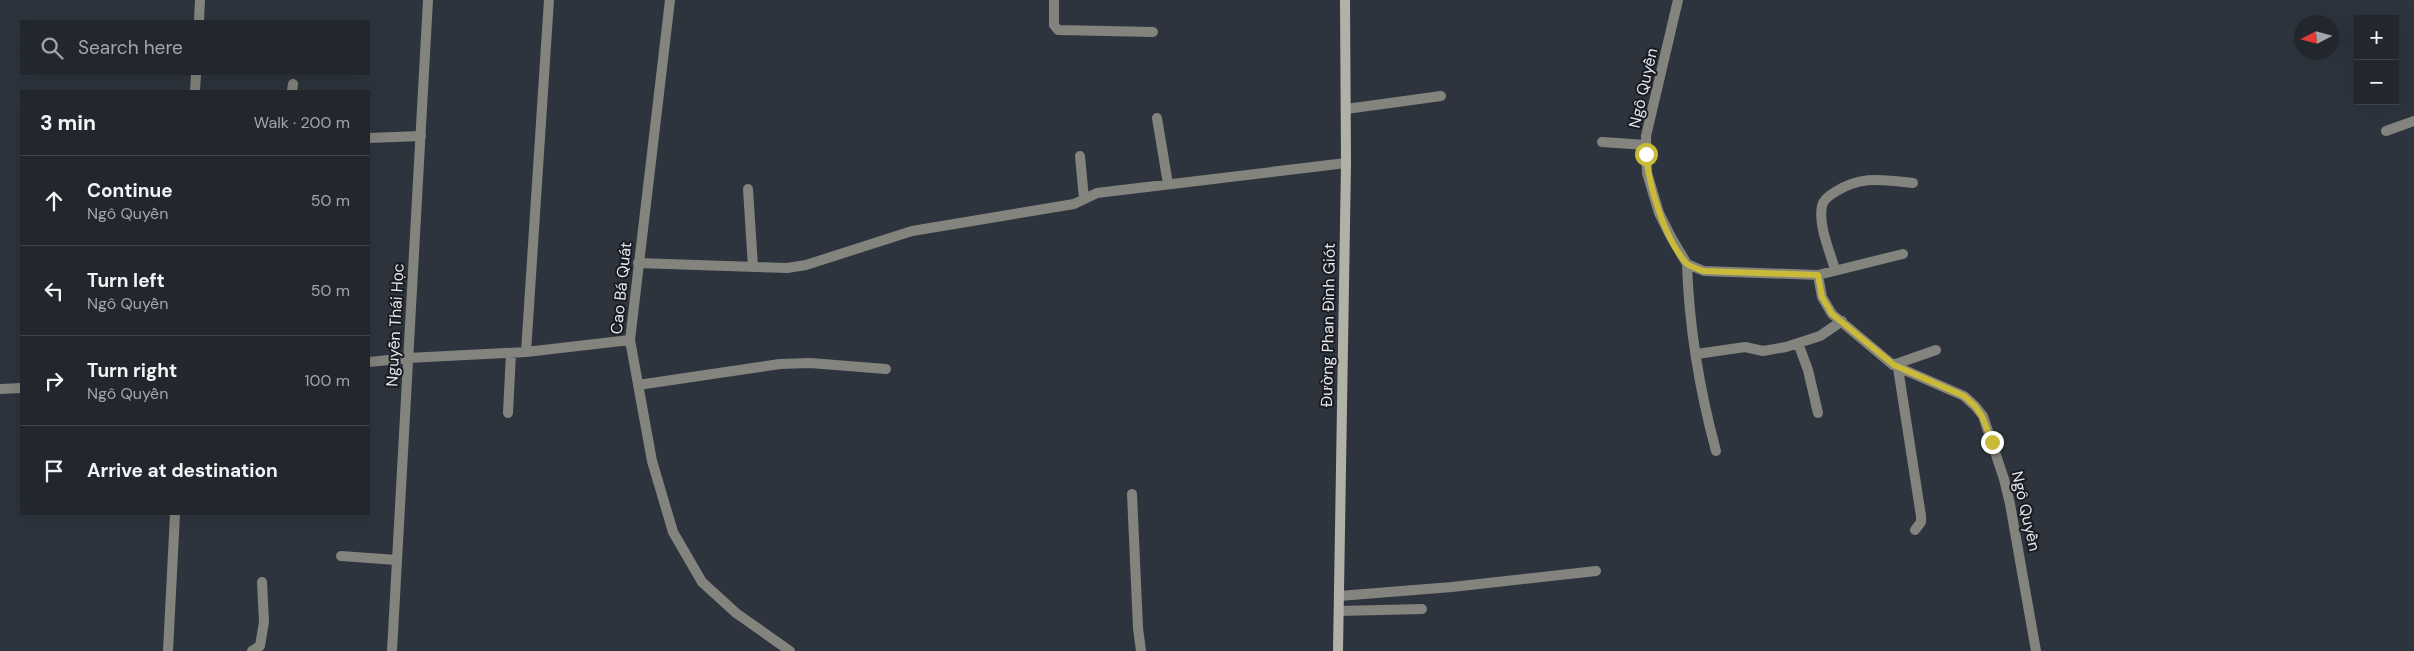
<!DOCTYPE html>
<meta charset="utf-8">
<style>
body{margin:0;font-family:"DM Sans",sans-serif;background:#2a2f36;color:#f1f3f6}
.controls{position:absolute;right:15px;top:15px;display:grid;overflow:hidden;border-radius:0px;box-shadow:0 5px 20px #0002}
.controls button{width:45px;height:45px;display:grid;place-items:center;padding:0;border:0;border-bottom:1px solid #3f444a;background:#22272e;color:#f1f3f6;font:25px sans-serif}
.compass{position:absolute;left:2294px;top:15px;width:45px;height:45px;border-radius:50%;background:#22272e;box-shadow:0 5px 20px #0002;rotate:264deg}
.stop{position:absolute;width:15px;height:15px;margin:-11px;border:4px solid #caba3a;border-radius:50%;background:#fff}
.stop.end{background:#caba3a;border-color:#fff;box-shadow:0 1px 5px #0008}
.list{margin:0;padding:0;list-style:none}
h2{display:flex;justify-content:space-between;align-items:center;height:65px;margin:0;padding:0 20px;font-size:21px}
h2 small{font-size:16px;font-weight:400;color:#a2a5aa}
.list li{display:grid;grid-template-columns:32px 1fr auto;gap:15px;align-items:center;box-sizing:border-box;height:90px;padding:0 20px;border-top:1px solid #3f444a}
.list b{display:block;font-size:19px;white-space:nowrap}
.list p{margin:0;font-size:16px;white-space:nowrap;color:#a2a5aa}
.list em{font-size:16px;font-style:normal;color:#a2a5aa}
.icon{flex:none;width:28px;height:28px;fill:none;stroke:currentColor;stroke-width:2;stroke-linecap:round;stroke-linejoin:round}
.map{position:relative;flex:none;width:2414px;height:651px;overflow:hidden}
.search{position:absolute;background:#22272e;box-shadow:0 5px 20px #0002;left:20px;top:20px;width:350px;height:55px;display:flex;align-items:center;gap:12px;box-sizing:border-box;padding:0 18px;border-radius:0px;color:#a2a5aa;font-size:19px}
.panel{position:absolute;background:#22272e;box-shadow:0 5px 20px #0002;left:20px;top:90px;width:350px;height:425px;border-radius:0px}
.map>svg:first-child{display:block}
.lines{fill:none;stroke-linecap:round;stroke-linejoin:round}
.minor{stroke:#84847e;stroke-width:10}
.secondary{stroke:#b2b1a7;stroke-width:10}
.route{stroke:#caba3a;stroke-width:6}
.labels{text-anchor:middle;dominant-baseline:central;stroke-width:4;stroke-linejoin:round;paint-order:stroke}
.street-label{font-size:16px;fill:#e4e7ee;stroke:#191b20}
</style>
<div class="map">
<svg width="2414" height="651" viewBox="0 0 2414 651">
<rect width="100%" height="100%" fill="#2e343e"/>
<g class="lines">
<!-- minor -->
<path class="minor" d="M670,0L630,340L652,461L673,532L702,582L736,613L790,651
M1054,0V25L1058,30L1153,32
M1678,0L1646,136L1647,173L1659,213L1671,237L1687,264L1704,271L1818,275L1822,297L1832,314L1893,365L1964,396L1975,406L1983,416L2004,479L2010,504L2036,651
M199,21L200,0
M195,91L196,74
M292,91L293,84
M1346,109L1441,96
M1157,118L1168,184
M2386,131L2414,121
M369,138L421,136
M1602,142L1646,145
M1080,156L1084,199
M748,189L753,267
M638,263L787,268L806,265L912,231L1074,204L1097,193L1346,163
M1687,264C1689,325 1700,392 1716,451
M1835,270C1830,251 1818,226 1822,206C1823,200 1830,195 1835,192C1862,175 1882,180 1913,183
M1818,275L1903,254
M1798,343L1808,370L1818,413
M526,352L549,0
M1697,354L1745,347L1763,351L1786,347L1820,336L1842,321
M369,362L408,358L526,352L630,340
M1893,365L1936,350
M1898,368L1921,516V522L1915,530
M638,385L780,364L810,363L886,369
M0,389L21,388
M508,413L511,353
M1132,494L1138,628L1141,651
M341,556L397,560
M1339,596L1452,587L1596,571
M1339,611L1422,609
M168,651L175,514
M252,651L260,646L264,622L262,582
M392,651L428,0"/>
<!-- secondary -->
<path class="secondary" d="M1338,651L1346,163L1345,0"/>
</g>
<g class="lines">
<!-- route -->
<path class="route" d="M1646,154C1649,187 1664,237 1686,263C1690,267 1698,269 1704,271L1818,275L1822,297L1832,314L1894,365L1964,396L1975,406L1982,416L1992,442"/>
</g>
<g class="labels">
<!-- street labels -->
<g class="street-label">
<text transform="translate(1643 88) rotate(-77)">Ngô Quyền</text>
<text transform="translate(621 288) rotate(-84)">Cao Bá Quát</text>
<text transform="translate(395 325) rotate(-87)">Nguyễn Thái Học</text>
<text transform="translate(1328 325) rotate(-89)">Đường Phan Đình Giót</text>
<text transform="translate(2026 511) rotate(77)">Ngô Quyền</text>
</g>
</g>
</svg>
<div class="controls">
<button>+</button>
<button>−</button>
</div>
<svg class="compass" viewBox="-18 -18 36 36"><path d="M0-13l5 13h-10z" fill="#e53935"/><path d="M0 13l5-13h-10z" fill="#a2a5aa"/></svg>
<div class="stop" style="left:1646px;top:154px"></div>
<div class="stop end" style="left:1992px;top:442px"></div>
<div class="search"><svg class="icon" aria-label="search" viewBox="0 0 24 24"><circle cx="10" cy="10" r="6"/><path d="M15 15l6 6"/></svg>Search here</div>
<section class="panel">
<h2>3 min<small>Walk · 200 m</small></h2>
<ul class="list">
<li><svg class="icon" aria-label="ahead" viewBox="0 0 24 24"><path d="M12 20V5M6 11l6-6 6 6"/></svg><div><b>Continue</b><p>Ngô Quyền</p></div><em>50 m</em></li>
<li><svg class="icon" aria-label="left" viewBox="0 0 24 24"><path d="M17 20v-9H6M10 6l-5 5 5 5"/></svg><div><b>Turn left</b><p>Ngô Quyền</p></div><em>50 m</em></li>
<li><svg class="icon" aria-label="right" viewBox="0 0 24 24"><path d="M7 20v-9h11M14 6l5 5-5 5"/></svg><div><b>Turn right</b><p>Ngô Quyền</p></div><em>100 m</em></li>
<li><svg class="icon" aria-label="arrive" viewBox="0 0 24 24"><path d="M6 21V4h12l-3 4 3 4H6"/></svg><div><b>Arrive at destination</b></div></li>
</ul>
</section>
</div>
